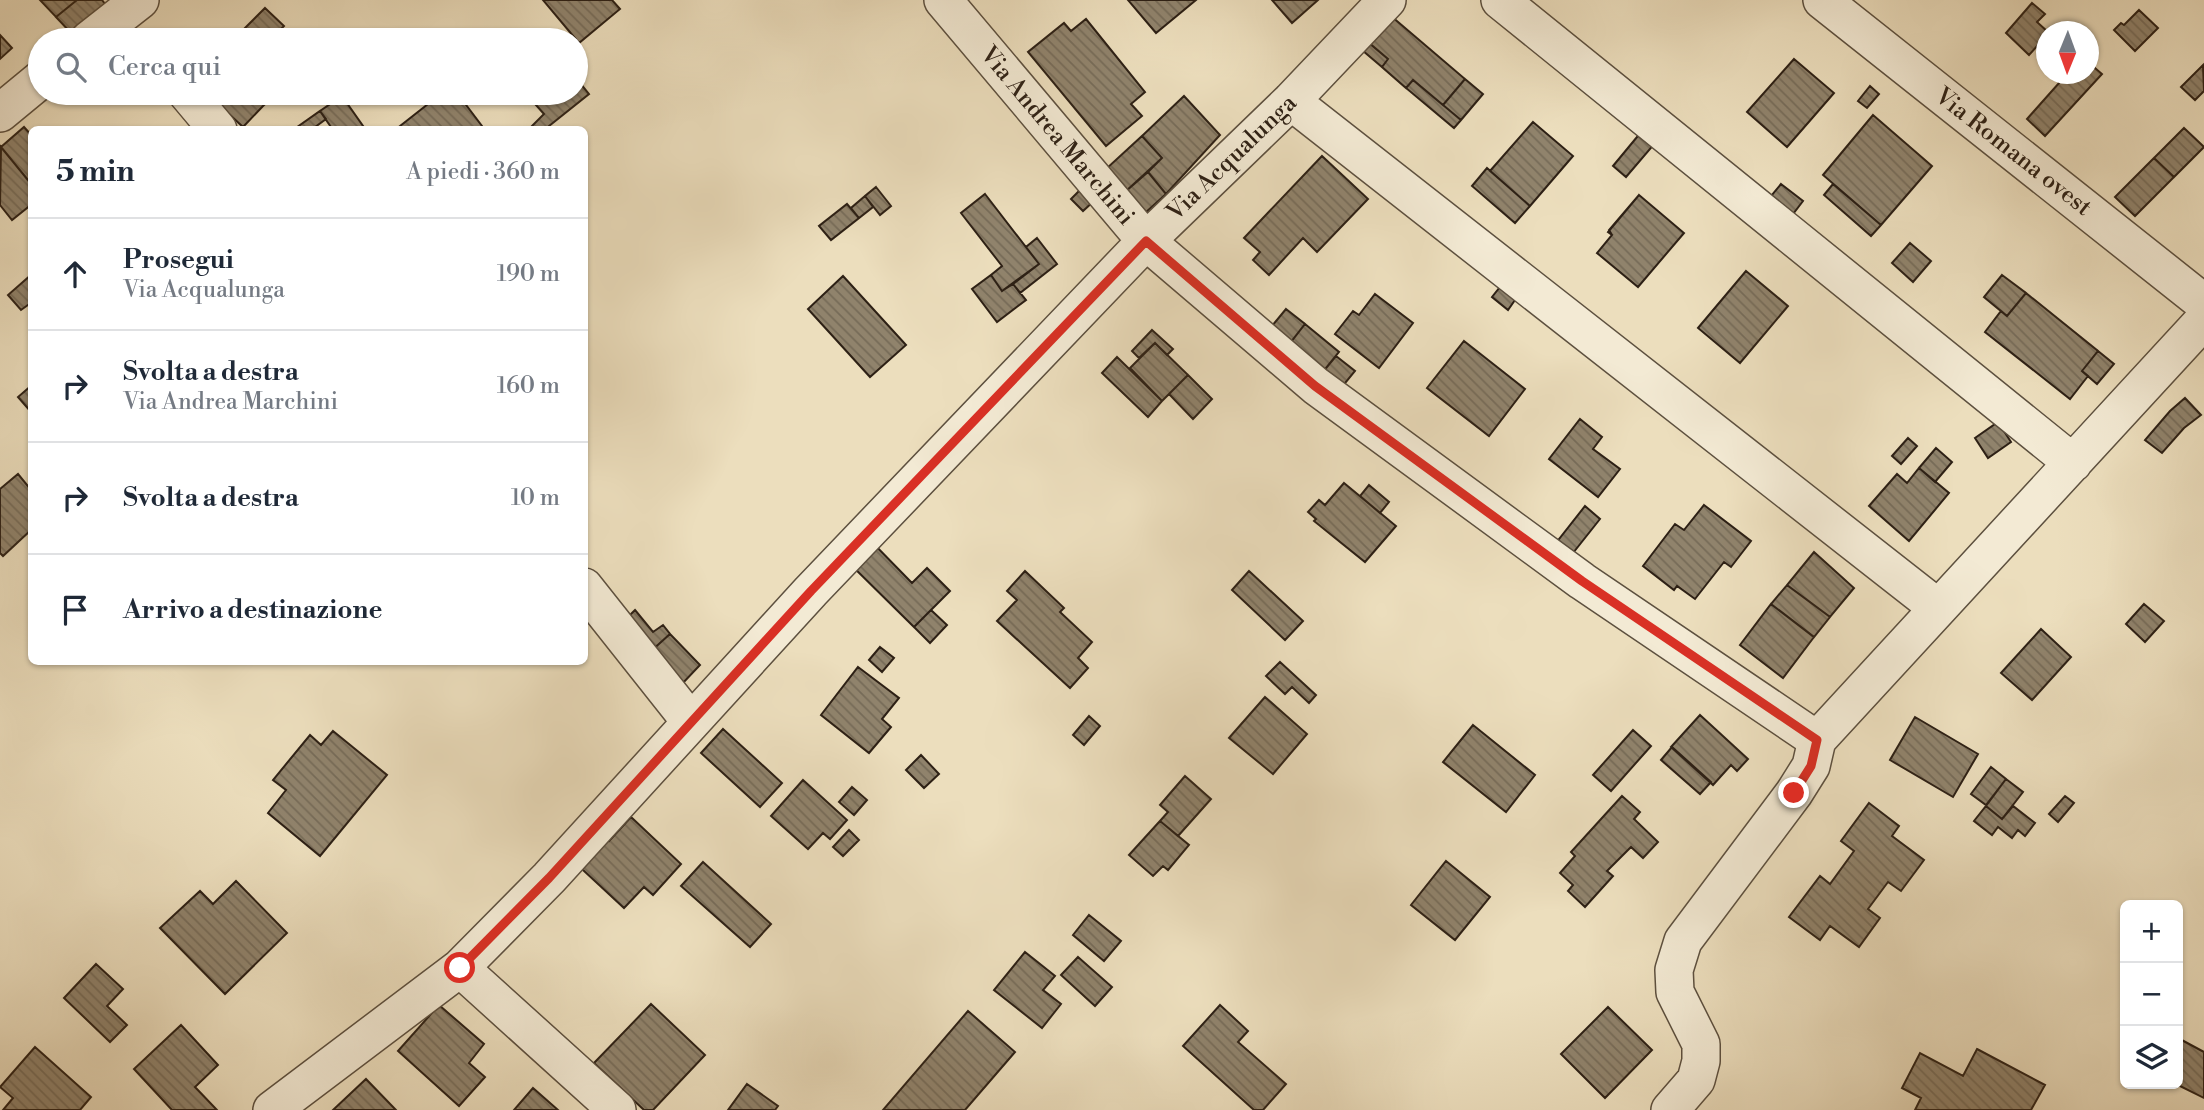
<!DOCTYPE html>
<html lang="it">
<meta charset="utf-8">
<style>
body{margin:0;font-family:"Libre Bodoni",serif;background:#f6f6f7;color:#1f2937}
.controls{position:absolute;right:21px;bottom:21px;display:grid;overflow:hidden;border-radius:10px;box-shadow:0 2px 5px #0004}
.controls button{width:63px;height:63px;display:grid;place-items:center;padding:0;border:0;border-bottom:2px solid #e0e1e3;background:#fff;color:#1f2937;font:35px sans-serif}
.compass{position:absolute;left:2036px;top:21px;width:63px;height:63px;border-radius:50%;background:#fff;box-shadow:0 2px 5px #0004;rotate:181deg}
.stop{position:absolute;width:21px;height:21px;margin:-16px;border:5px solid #d93025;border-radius:50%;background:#fff}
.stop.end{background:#d93025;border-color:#fff;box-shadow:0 2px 7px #0008}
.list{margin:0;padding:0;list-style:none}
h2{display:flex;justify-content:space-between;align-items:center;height:91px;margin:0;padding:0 28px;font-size:30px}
h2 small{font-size:23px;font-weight:400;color:#747a83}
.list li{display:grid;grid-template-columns:46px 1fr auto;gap:21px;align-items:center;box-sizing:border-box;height:112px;padding:0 28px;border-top:2px solid #e0e1e3}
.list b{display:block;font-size:26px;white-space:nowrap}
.list p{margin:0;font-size:23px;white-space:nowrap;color:#747a83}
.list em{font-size:23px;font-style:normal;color:#747a83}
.icon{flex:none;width:38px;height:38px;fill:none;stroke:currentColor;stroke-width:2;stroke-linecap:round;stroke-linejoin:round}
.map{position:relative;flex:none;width:2204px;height:1110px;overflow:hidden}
.search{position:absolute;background:#fff;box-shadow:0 2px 5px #0004;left:28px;top:28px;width:560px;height:77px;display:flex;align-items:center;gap:18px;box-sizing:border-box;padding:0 24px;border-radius:38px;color:#747a83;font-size:26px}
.panel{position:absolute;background:#fff;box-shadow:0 2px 5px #0004;left:28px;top:126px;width:560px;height:539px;border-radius:10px}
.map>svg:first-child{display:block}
.building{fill:url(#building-back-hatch);stroke:#2d2015;stroke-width:2}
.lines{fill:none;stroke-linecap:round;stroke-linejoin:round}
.minor-casing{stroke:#5d503f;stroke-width:40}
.minor{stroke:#f3ead4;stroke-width:37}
.route{stroke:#d93025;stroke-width:9}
.labels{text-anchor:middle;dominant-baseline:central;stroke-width:5;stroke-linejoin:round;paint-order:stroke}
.street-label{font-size:24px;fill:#2d2015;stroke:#f3ead4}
</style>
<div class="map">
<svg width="2204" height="1110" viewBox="0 0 2204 1110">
<defs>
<pattern id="building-back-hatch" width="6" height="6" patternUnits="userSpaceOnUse" patternTransform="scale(1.75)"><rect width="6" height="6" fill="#90836c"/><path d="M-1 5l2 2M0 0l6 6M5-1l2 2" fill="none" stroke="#766b58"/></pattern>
</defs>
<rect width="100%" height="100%" fill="#ecdebd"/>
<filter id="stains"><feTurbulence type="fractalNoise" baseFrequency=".00286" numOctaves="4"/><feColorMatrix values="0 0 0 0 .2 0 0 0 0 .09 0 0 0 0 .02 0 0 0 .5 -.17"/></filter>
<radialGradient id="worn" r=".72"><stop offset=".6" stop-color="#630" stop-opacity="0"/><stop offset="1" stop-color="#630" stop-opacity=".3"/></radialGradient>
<!-- building -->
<path class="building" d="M40,0H77L56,17Z
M77,0H102L105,4L73,35L56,17Z
M543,0H612L620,9L579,43Z
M1128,0H1196L1156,33Z
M1272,0H1318L1292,23Z
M2032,3L2045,14L2037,22L2048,32L2046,36L2029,55L2006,33Z
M265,8L284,26L270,40H233Z
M1384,10L1465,79L1443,105L1413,80L1406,88L1382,67L1388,59L1361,36Z
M2139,10L2158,28L2135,51L2114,30L2121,23L2124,25Z
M1086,19L1145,92L1131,104L1142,116L1106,146L1028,52L1064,23L1071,31Z
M0,35L12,48L0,59Z
M1363,38L1388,59L1382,67L1356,45Z
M1794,59L1834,93L1787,147L1747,112Z
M2088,62L2102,74L2045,136L2027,119L2067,74H2088Z
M2203,65L2204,91L2195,100L2181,87Z
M576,78L589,94L544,130H528L544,114L536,105L543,99L539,93H576Z
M1465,79L1483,94L1461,120L1443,105Z
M1413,80L1461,120L1454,128L1406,88Z
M1870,86L1879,94L1867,108L1858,101Z
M229,93H252L264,105L243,127L218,104Z
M252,93H277L264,105Z
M442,93H457L485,130H395Z
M342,96L363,126L359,130H333L320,111Z
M1184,96L1220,135L1166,194L1148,172L1162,158L1142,136Z
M320,111L326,119L311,130H293Z
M1873,115L1932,166L1881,225L1823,175Z
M1533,122L1573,156L1530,206L1490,171Z
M24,127L32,136V185L1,147Z
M2184,128L2204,147L2174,177L2154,158Z
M1642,131L1656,142L1626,177L1613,166Z
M1142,136L1162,158L1125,192L1106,169Z
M1,147L32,185V204L12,220L0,205Z
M1322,156L1368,199L1317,252L1303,238L1269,275L1253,260L1260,252L1244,238Z
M2154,158L2174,177L2135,216L2115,197Z
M1487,168L1530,206L1515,223L1472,186Z
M1148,172L1166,194L1144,214L1125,192Z
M1781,184L1803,201L1793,214L1771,196Z
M1833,184L1881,225L1871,236L1824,195Z
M876,187L891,206L880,215L865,196Z
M1082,188L1095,200L1083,211L1071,199Z
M985,194L1039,264L1002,291L991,275L1002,266L961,213Z
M1639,195L1684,233L1638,287L1597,253L1612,235L1608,232Z
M1639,195L1684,233L1638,287L1597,253L1612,235L1609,230Z
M865,196L873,207L859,218L851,208Z
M847,204L859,218L831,240L819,226Z
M1037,238L1057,264L1020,293L1013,284L1039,264L1026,247Z
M1910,243L1931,261L1913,282L1892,263Z
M1746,271L1788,306L1740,363L1698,328Z
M32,274V302L21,310L8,295Z
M991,275L1002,291L1013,284L1026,300L997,322L972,289Z
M2002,275L2026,293L2007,316L1984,297Z
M843,276L906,345L870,377L808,309Z
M1500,287L1515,300L1508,310L1492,297Z
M2026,293L2098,351L2082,371L2088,376L2070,399L1985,332L2001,311L2007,316Z
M1375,294L1413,323L1379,368L1335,334L1353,311L1359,315Z
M1286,309L1305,324L1287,347L1267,332Z
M1305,324L1339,352L1322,373L1287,347Z
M1152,330L1173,349L1167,355L1155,343L1139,358L1132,351Z
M1464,341L1525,389L1489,436L1427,388Z
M1155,343L1188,375L1162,401L1130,368Z
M2098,351L2114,364L2097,384L2082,371Z
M1336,356L1355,371L1341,388L1322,373Z
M1117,357L1162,401L1148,417L1102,373Z
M1188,375L1212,399L1193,419L1169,394Z
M32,385V413L18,397Z
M2185,398L2201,415L2184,428L2162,453L2145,440L2170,411Z
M1580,419L1602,437L1593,449L1620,469L1598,497L1549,459Z
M1998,422L2011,442L1988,458L1975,438Z
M1908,438L1917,446L1901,464L1892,456Z
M1936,448L1952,462L1935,482L1919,468Z
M1919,468L1949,493L1909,541L1869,506L1897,474L1907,483Z
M18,474L32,491V529L3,556L0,553V489Z
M1344,483L1396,526L1365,562L1314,521L1316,519L1308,512L1319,500L1325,505Z
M1344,483L1396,526L1365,562L1314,521L1316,519L1308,512L1319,500L1325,505Z
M1369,485L1389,502L1380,513L1360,496Z
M1704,505L1751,541L1731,567L1724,562L1695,599L1677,586L1674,590L1643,566L1675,524L1684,530Z
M1585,506L1600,519L1573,553L1556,543Z
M866,536L912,583L927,568L950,591L914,627L844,558Z
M1814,552L1854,588L1830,617L1787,585Z
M1025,571L1064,608L1060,612L1092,642L1078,658L1088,668L1070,688L997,621L1017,600L1007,591Z
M1249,571L1303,621L1285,640L1232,590Z
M1787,585L1830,617L1814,637L1771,604Z
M1771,604L1814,637L1783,678L1740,645Z
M2144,604L2164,621L2145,642L2126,624Z
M635,610L653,632L663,625L670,634L650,652L628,617Z
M931,610L947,625L930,643L914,627Z
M2041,629L2071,657L2032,700L2001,673Z
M670,634L700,665L681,685L650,652Z
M880,647L894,658L882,672L869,660Z
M1280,662L1316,695L1309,703L1292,687L1285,694L1266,676Z
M858,667L899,698L882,719L891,727L869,753L821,715Z
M1265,697L1307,734L1273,774L1229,738Z
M1700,715L1748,759L1737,771L1731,765L1713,785L1671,747Z
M1089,716L1100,726L1084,745L1073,735Z
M1915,717L1978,754L1953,797L1890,760Z
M1473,725L1535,775L1506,812L1443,762Z
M723,729L782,783L760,807L701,753Z
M1633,730L1651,746L1611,791L1593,775Z
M333,731L387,775L320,856L268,813L286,790L273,780L310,735L321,745Z
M1672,747L1711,782L1700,794L1661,760Z
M921,755L939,774L924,788L906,770Z
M1991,767L2006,779L1986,805L1971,794Z
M1185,776L1211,799L1178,836L1160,821L1168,812L1160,805Z
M2006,779L2023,792L2002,819L1986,806Z
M803,780L847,820L830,839L823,833L808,849L771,816Z
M852,787L867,800L854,815L839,802Z
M1622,796L1640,812L1634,819L1658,842L1643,858L1631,847L1607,871L1613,876L1585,907L1568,891L1573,885L1560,873L1575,856L1571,852Z
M2065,796L2074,803L2058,822L2049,814Z
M1869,803L1899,826L1892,836L1924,860L1901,891L1888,882L1868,909L1880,918L1859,947L1830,926L1820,940L1789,917L1820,876L1830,884L1854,851L1841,841Z
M1986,806L2002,819L2013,806L2035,823L2025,836L2018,830L2012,838L1998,827L1992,835L1974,821Z
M631,817L681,864L653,895L644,887L624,908L570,858L596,829L609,841Z
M1160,821L1189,845L1168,870L1163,866L1153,876L1129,855Z
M849,830L859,840L843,856L833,847Z
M1446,861L1490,897L1455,940L1411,905Z
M703,862L771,924L750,947L681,886Z
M236,881L287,933L225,994L160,928L200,891L213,904Z
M1089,915L1121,941L1104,961L1073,935Z
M1025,952L1055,976L1043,990L1061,1004L1042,1028L994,990Z
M1078,957L1112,987L1095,1006L1061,975Z
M96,964L123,989L107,1006L127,1025L110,1042L64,998Z
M651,1004L705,1055L653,1110H644L594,1063Z
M439,1005L484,1044L469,1063L485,1077L459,1106L398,1051Z
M1220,1005L1248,1031L1238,1042L1286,1084L1263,1110H1254L1183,1046Z
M1608,1007L1652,1050L1605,1098L1561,1054Z
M968,1011L1015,1052L965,1110H883Z
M181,1025L218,1065L195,1087L217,1110H172L134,1069Z
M2178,1038L2204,1052V1098L2176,1084H2178Z
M35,1047L91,1097L80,1110H3L13,1098L0,1087Z
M1977,1049L2045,1085L2031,1110H1915L1921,1098L1902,1088L1920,1053L1963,1076Z
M366,1079L396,1110H333Z
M747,1084L778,1106L775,1110H728Z
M533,1088L558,1110H514Z"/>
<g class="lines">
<!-- minor casing -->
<g class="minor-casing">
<path id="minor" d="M943,0L1146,241L1316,386L1582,581L1817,740
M1500,0L2073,463
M1822,0L2204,303
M89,40L140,0
M187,93L218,130
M1291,101L1938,608
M0,113L40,80
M584,587L691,722
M460,968L617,1110
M272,1110L460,968L549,878L811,591L1146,241L1291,101L1387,0
M1670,1110L1696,1080L1701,1061V1044L1675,992L1674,970L1683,941L1794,793L1811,766L1817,740L2204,320"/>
</g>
<!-- minor -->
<use href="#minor" class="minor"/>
</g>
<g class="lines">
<!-- route -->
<path class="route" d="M460,968L549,878L811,591L1146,241L1315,386L1582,581L1817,740L1811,766L1794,793"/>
</g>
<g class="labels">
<!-- street labels -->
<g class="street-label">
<text transform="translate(1057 136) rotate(50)">Via Andrea Marchini</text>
<text transform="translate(2013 152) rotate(38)">Via Romana ovest</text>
<text transform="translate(1232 158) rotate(-44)">Via Acqualunga</text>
</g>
</g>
<rect width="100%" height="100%" filter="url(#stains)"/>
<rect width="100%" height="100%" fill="url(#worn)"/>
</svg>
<div class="controls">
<button>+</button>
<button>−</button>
<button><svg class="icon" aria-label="layers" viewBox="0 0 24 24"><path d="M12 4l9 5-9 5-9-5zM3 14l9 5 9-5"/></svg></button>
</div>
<svg class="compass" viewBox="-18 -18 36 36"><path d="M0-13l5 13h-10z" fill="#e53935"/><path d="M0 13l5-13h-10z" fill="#747a83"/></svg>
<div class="stop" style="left:460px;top:968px"></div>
<div class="stop end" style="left:1794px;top:793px"></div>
<div class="search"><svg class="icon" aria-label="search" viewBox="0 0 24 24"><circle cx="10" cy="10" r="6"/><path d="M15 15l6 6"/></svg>Cerca qui</div>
<section class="panel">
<h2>5 min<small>A piedi · 360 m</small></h2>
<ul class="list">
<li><svg class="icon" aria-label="ahead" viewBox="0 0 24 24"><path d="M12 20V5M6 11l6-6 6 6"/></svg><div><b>Prosegui</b><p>Via Acqualunga</p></div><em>190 m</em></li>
<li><svg class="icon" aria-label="right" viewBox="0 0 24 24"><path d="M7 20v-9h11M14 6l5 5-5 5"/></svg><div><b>Svolta a destra</b><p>Via Andrea Marchini</p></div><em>160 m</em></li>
<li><svg class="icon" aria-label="right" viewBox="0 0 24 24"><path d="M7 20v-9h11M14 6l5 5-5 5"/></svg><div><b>Svolta a destra</b></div><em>10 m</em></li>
<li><svg class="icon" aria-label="arrive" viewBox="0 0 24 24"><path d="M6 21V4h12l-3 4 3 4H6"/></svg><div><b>Arrivo a destinazione</b></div></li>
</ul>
</section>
</div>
